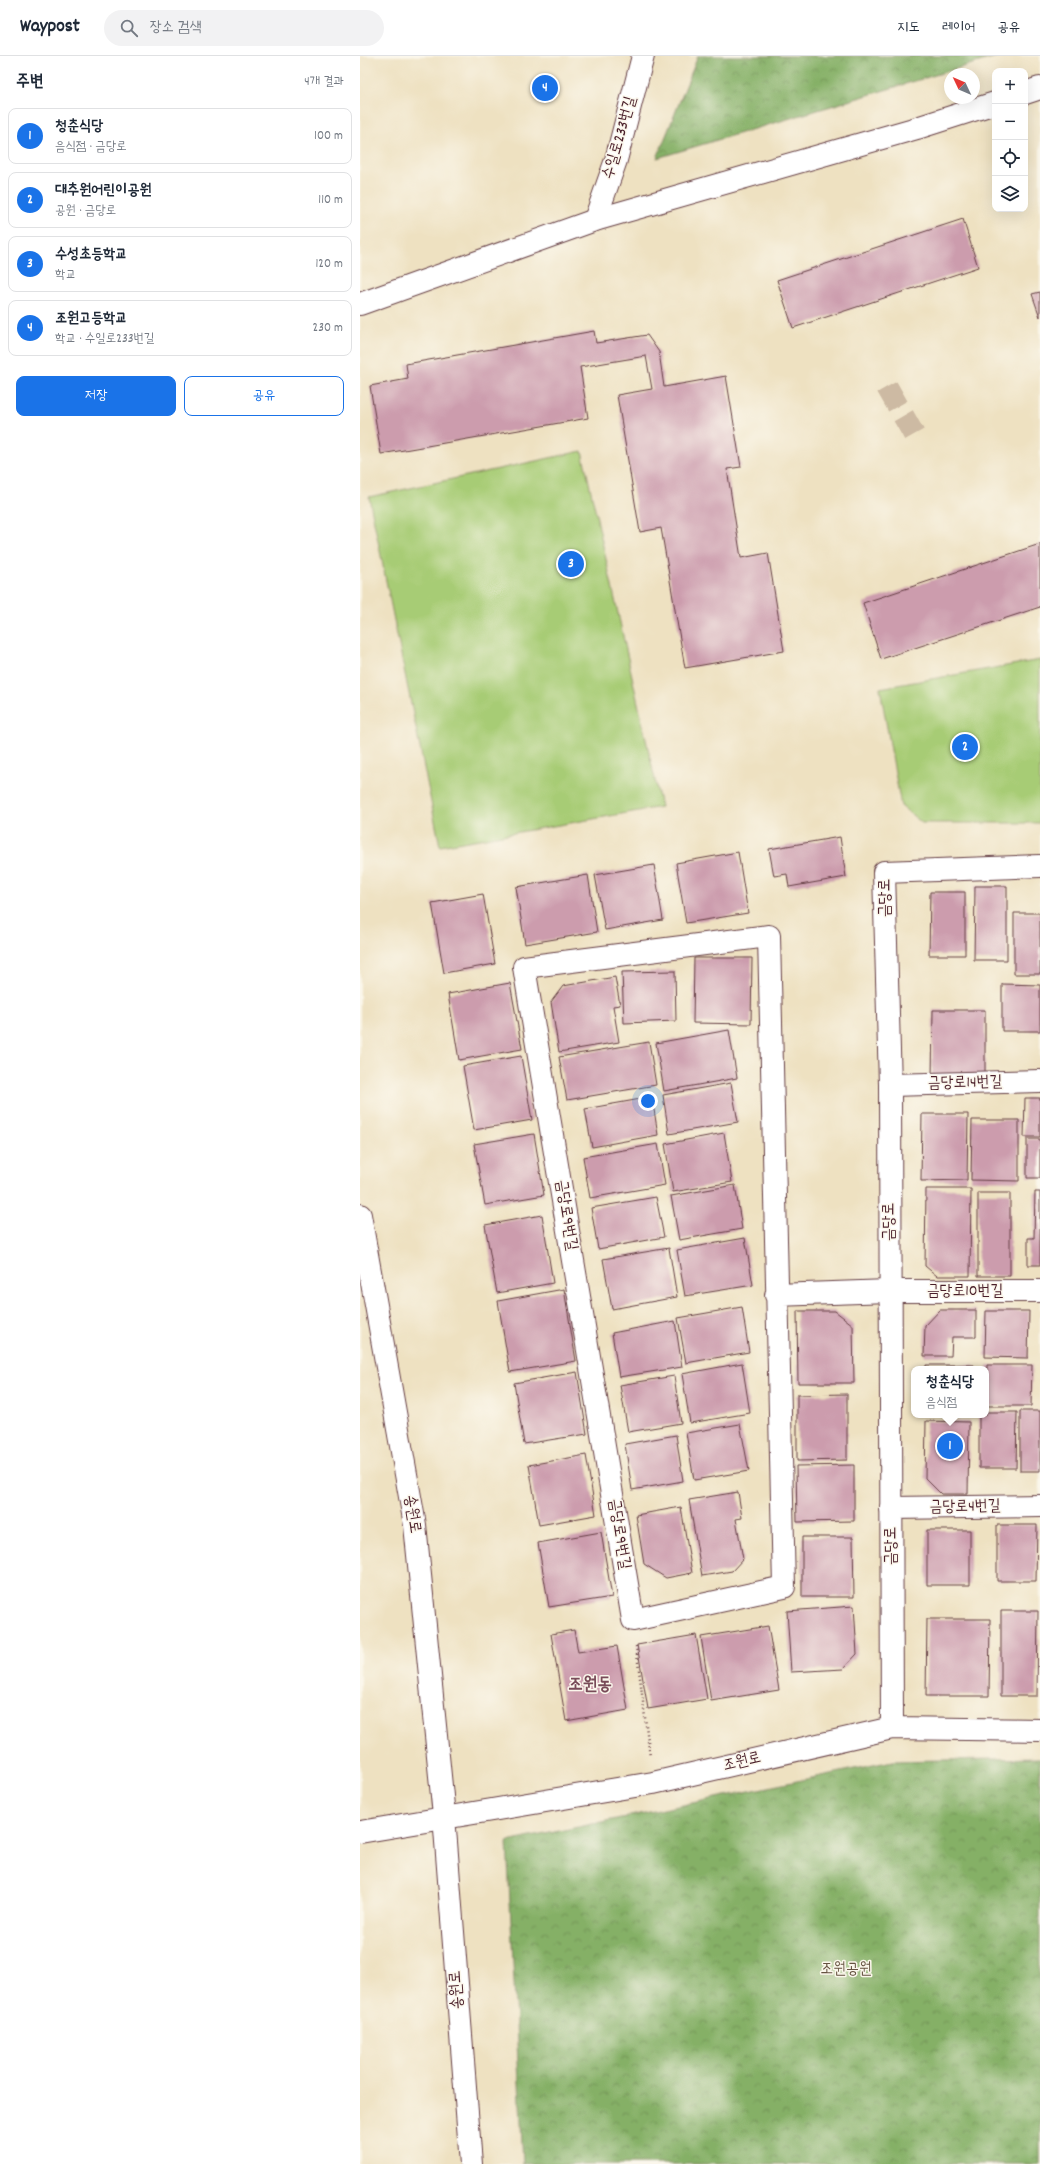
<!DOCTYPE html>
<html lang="ko">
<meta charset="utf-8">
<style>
body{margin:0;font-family:Dekko,"Poor Story",sans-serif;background:#f2f2f3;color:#1f2937}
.controls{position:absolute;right:12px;top:12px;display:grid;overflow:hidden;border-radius:8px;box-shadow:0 4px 16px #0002}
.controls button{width:36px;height:36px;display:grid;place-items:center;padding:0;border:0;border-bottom:1px solid #e0e1e3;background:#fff;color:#1f2937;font:20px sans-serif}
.compass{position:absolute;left:584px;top:12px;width:36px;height:36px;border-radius:50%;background:#fff;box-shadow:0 4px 16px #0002;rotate:314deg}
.you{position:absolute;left:288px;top:1045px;width:14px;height:14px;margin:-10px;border:3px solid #fff;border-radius:50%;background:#1a73e8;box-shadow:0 0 0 6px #1a73e833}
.badge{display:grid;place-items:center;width:26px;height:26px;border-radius:50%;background:#1a73e8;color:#fff;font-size:13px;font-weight:700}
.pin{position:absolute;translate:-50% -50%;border:2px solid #fff;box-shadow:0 1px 4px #0006}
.popup{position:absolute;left:551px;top:1310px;width:78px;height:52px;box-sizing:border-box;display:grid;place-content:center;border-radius:8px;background:#fff;filter:drop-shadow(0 1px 3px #0005);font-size:13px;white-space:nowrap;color:#747a83}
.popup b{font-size:15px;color:#1f2937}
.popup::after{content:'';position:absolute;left:50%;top:100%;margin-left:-8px;border:8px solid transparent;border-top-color:#fff}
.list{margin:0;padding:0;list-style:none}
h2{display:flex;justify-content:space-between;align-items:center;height:52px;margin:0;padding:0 16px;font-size:17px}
h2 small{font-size:13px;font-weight:400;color:#747a83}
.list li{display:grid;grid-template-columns:26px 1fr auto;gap:12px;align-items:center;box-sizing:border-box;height:56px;margin:0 8px 8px;padding:0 8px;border:1px solid #e0e1e3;border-radius:8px}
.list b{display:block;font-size:15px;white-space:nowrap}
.list p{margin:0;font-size:13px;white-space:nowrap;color:#747a83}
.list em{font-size:13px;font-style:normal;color:#747a83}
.actions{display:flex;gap:8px;padding:12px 16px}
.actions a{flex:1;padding:9px 0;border:1px solid #1a73e8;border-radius:8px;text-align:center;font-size:14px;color:#1a73e8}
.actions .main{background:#1a73e8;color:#fff}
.icon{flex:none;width:22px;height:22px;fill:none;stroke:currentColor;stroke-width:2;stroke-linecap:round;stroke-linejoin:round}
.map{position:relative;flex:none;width:680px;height:2108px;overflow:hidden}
header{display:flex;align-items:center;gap:24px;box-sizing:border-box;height:56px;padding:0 20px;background:#fff;border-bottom:1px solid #e0e1e3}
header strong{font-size:19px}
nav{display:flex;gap:22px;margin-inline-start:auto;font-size:14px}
.search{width:280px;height:36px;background:#f2f2f3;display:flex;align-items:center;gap:10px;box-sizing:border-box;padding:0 14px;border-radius:22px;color:#747a83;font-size:15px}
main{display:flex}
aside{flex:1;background:#fff}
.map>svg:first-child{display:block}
.forest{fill:url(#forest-crowns);stroke:#686848}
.green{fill:#a7cc75;stroke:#787650}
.building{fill:#cc9cad}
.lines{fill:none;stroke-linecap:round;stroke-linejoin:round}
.street-tunnel{stroke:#cdbaa3;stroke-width:22;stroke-dasharray:22 11;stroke-linecap:butt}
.street-casing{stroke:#633c42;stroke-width:24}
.secondary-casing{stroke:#633c42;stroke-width:24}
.path{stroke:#633c42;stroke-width:2.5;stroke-dasharray:1 3;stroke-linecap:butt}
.street{stroke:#fff;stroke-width:22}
.secondary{stroke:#fff;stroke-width:22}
.labels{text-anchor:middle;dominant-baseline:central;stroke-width:3;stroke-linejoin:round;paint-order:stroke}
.street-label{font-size:16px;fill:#4a1f2b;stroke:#fbf7ec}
.park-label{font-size:16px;fill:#665341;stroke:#fbf7ec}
.quarter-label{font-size:18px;font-weight:bold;fill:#784b58;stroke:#fbf7ec}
</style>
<header>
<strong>Waypost</strong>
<div class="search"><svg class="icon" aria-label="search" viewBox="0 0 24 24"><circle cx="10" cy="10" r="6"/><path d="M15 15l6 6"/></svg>장소 검색</div>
<nav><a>지도</a><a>레이어</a><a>공유</a></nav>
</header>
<main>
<aside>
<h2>주변<small>4개 결과</small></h2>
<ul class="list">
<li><span class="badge">1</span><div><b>청춘식당</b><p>음식점 · 금당로</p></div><em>100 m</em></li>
<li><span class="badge">2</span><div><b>대추원어린이공원</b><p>공원 · 금당로</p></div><em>110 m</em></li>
<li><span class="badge">3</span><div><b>수성초등학교</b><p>학교</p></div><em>120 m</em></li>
<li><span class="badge">4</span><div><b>조원고등학교</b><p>학교 · 수일로233번길</p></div><em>230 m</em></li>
</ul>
<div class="actions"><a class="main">저장</a><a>공유</a></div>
</aside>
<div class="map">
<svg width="680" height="2108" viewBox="0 0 680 2108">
<defs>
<pattern id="forest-crowns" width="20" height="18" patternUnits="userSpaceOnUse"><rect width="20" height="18" fill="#85b066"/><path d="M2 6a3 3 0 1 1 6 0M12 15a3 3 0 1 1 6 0" fill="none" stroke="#6f8f54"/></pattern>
</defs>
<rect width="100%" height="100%" fill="#fbf7ec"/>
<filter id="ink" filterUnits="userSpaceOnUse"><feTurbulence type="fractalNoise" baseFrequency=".025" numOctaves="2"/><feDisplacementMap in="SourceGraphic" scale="8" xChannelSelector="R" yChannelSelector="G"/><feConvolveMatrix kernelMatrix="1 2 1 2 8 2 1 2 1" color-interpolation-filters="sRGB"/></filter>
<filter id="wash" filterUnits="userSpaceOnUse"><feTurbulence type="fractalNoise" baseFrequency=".012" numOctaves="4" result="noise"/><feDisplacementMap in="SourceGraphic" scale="16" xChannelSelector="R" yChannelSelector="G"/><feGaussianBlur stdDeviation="0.9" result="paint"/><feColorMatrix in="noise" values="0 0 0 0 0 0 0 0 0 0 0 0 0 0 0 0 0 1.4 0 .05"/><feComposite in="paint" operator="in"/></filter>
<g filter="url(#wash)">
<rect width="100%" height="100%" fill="#eee1c1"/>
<!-- forest -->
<path class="forest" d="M338,0H639L297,102Z
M680,1702V2108H163L147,1786L532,1705Z"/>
<!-- green -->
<path class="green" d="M222,395L301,751L80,790L9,441Z
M680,604V767H562L541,750L520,632Z"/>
<g id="blocks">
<!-- building -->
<path class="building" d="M603,163L618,211L433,272L417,224Z
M680,236V261L672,238Z
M234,275L236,287L287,279L299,296L304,331L366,320L381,411L367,413L381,502L408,497L424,595L325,612L301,472L280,476L257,339L292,333L286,300L220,311L228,362L21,398L10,330L48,323L46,308Z
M680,488V551L521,603L503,547Z
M480,781L486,821L429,831L427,818L414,820L409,793Z
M378,796L388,857L326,867L316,807Z
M294,809L303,864L245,874L235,819Z
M228,819L237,876L165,888L156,831Z
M615,830H647V904H614Z
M570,836H605V899H569Z
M123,838L135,908L84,917L72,847Z
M654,857H680V918H654Z
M334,902H392L391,968L333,967Z
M315,915L316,965L264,967L262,916Z
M255,921L260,949L253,950L259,986L199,996L191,946L203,930Z
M150,927L162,993L99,1004L88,938Z
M642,928L680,929V975H642Z
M573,954H625V1022H572Z
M369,974L377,1022L304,1035L296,987Z
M289,986L296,1029L207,1044L199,1001Z
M161,1000L172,1064L114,1074L103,1010Z
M371,1027L378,1066L309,1078L303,1039Z
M292,1041L298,1079L232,1091L225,1053Z
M665,1042H680V1081H664Z
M562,1058H608L607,1124L561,1125Z
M612,1064H659V1125L611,1124Z
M364,1077L372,1126L313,1136L305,1088Z
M174,1078L184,1139L125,1149L114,1088Z
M667,1083H680V1122H667Z
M298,1088L305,1129L230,1142L223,1101Z
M375,1129L382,1173L319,1184L311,1140Z
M566,1133H611L610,1220H577L565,1210Z
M675,1136H680V1209H668V1182H674Z
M618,1137H650V1220H618Z
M296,1141L304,1181L238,1193L231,1152Z
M182,1159L193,1227L137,1237L125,1169Z
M385,1182L393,1229L325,1240L317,1194Z
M309,1192L317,1241L252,1253L243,1203Z
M204,1233L216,1305L150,1316L138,1245Z
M382,1251L389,1296L326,1307L318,1262Z
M580,1254H616V1281H592L591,1300H564L565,1270Z
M437,1255H475L493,1269L494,1327H438Z
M626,1255H669L668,1302L625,1301Z
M315,1265L322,1311L259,1321L252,1277Z
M382,1307L390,1357L330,1367L322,1318Z
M566,1309H614V1313H566Z
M627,1309H672L671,1350H627Z
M217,1316L227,1378L164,1388L154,1327Z
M314,1320L321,1367L268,1376L260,1329Z
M487,1338V1404L437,1405V1339Z
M660,1355H680V1415H660Z
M626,1356H657L656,1412H619V1359H626Z
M566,1365L609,1366L608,1438H581L565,1422Z
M380,1368L389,1415L334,1424L326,1377Z
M316,1379L323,1425L272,1434L265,1388Z
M226,1399L236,1459L179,1469L169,1409Z
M494,1409V1465L437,1466L436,1410Z
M378,1436L382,1462L376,1463L383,1503L372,1515L342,1520L329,1444Z
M321,1451L332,1517L306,1522L284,1508L276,1459Z
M637,1469H677L676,1525H637Z
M567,1474H610V1529H567Z
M241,1476L252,1541L189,1551L178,1487Z
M442,1481H493L494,1541H442Z
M494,1550L497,1598L483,1613L431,1616L427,1555Z
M641,1555H678L677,1640H641Z
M567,1563H630L629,1640H566Z
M408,1570L419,1634L351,1645L341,1581Z
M214,1574L218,1596L257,1590L268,1654L206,1665L191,1578Z
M336,1579L347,1643L288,1653L277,1589Z"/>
</g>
</g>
<g filter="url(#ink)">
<use href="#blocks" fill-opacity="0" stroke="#633c42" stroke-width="1"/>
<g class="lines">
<!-- street-tunnel -->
<path class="street-tunnel" d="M527,331L557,384"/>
<!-- street casing -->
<g class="street-casing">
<path id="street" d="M235,164L256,104L283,0
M409,880L424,1531L273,1564L164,911Z
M530,1029L680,1025
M416,1239L529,1235H680
M531,1452L680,1450"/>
</g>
<!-- secondary casing -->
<g class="secondary-casing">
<path id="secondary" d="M665,37L680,32
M0,248L235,164L557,72L635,47
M0,1159L55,1469L84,1760L111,2108
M532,1672L530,1029L524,816L680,810
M0,1776L293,1727L532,1672L680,1674"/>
</g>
<!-- path -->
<path class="path" d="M276,1590L290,1701"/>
<!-- street -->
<use href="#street" class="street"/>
<!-- secondary -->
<use href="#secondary" class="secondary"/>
</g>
</g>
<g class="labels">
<!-- street labels -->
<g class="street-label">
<text transform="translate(260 82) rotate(-74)">수일로233번길</text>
<text transform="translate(525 842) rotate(-90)">금당로</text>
<text transform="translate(605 1027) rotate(-1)">금당로14번길</text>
<text transform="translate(206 1159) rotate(81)">금당로9번길</text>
<text transform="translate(529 1166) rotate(-90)">금당로</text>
<text x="605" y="1235">금당로10번길</text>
<text transform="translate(605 1451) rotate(-1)">금당로4번길</text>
<text transform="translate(52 1458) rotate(81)">송원로</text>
<text transform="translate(259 1478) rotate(81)">금당로9번길</text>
<text transform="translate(531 1490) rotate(-90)">금당로</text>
<text transform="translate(382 1706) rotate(-13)">조원로</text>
<text transform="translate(97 1934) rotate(-94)">송원로</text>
</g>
<!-- park labels -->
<g class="park-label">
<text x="486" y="1913">조원공원</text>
</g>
<!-- quarter labels -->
<g class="quarter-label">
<text x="230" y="1629">조원동</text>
</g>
</g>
</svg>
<div class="controls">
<button>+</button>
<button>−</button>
<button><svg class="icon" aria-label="locate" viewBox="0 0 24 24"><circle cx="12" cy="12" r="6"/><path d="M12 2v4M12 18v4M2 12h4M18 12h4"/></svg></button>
<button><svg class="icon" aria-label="layers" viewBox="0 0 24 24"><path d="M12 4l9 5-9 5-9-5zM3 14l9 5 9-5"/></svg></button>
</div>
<svg class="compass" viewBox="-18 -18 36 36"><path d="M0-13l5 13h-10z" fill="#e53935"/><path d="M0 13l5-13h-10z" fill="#747a83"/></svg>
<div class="you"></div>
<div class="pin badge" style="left:590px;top:1390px">1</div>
<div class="popup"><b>청춘식당</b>음식점</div>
<div class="pin badge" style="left:605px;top:691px">2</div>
<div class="pin badge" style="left:211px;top:508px">3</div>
<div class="pin badge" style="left:185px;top:32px">4</div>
</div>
</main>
